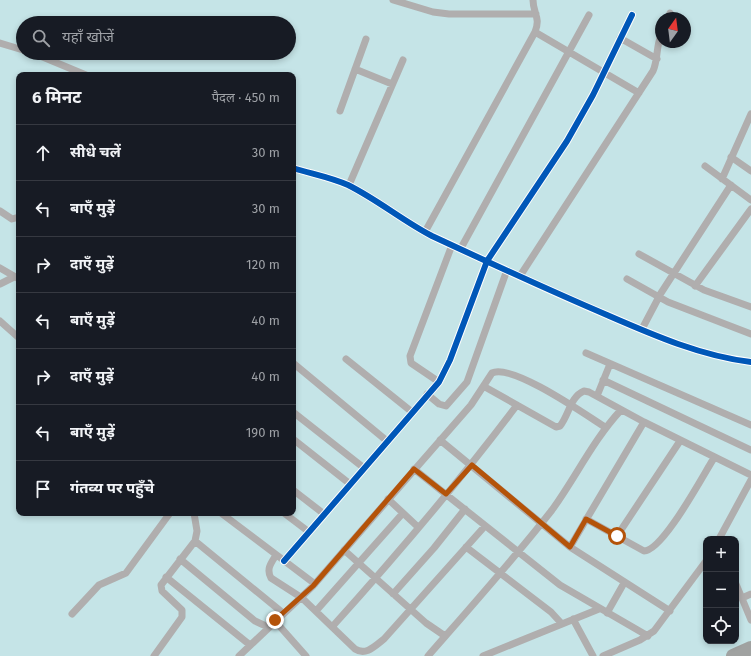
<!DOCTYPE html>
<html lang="hi">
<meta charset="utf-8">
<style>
body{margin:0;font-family:"Fira Sans","Noto Sans Devanagari",sans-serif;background:#242831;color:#f1f3f6}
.controls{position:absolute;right:12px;bottom:12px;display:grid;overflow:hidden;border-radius:8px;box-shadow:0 2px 6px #0003}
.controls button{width:36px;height:36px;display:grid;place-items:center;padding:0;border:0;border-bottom:1px solid #363941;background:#171b24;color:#f1f3f6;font:20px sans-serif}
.compass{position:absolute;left:655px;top:12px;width:36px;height:36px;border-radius:50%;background:#171b24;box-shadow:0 2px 6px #0003;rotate:14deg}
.stop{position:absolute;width:12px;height:12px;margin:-9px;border:3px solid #b45309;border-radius:50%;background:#fff}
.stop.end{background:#b45309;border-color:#fff;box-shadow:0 1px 4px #0008}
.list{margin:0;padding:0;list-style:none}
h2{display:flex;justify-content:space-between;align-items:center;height:52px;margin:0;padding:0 16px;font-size:17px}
h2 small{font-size:13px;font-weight:400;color:#9ea1a6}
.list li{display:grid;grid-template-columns:26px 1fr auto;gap:12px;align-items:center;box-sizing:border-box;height:56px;padding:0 16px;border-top:1px solid #363941}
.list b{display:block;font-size:15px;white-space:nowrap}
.list em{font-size:13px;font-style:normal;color:#9ea1a6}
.icon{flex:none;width:22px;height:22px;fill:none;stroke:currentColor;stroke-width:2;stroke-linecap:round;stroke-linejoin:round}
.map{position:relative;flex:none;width:751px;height:656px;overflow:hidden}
.search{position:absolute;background:#171b24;box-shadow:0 2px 6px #0003;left:16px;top:16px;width:280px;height:44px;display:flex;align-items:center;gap:10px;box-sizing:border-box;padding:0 14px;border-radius:22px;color:#9ea1a6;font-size:15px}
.panel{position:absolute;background:#171b24;box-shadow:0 2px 6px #0003;left:16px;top:72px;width:280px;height:444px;border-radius:8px}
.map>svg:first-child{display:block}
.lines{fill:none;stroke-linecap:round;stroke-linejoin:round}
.street{stroke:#b0aeae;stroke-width:7}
.highway{stroke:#a0a2a1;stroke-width:14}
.cycleway-casing{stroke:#fff;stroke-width:8}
.cycleway{stroke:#0057b8;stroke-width:6}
.route{stroke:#b45309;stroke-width:5}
</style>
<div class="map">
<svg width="751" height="656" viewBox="0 0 751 656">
<rect width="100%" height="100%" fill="#c5e4e7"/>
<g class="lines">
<!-- street -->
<path class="street" d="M393,0L433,12L449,14H536
M668,18L670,13
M535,32L639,93
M620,38L657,59
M0,43L23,50
M33,53L86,75
M355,69L392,84
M340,111L366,39
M731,157L751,171
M705,166L751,200
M293,168C312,174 330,177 348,185C378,200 403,221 432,236C490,263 548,290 607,315C653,335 701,356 751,362
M722,179L751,114
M349,185L403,60
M0,211L12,219L19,217
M425,232L535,32C541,17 533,14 533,0
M461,248L589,15
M639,254L704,290L751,307
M0,268L19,279
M520,276L653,71C658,60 656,47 661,35
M627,279L668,302L751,334
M0,284L14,277
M695,286L751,209
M0,321L19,338
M642,329L661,293L731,185
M586,353L751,425
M346,359L412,412
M293,363L387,441
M603,380L751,450
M439,382L411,363L410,356L452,245
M485,387L556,427L560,426C569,415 570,397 584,391L589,392L644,422L751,475
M427,394L439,404L446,406L467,382L507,270
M597,396L610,364
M293,412L364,468
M293,439L350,484
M440,440L570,547L670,611
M414,469L560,585L648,636
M293,490L324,514
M388,499L418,527
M221,513L315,584
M284,513L309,532
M586,519L644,551C663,551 703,475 714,458
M617,536L680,441
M719,539L751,480
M195,541L283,613
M466,547L551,612L562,624
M570,547L644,422
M344,550L426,623L445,636
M276,555C271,563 266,569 271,578L302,598L355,649C366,656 375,646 384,639L485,526
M180,559L255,621L268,627
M284,561L439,382L450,360L487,261L567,141L593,95L632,15
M166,577L250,645
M736,584L751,620
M393,594L434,548L465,509
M742,598L751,594
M316,611L403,513
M607,613L624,583
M72,614L99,585L126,573L170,513
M573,619L593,656
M275,621L306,656
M332,627C396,556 459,482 517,405
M154,656L182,617V610L162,591L161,585L195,541L197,531L194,513
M239,656L313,586L471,405L492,373C512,363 586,415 605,427
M428,656C470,608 513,560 552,510C576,477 593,440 621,410
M483,656L599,609
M603,656L640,640L654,631L706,561"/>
<!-- highway -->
<path class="highway" d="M733,656L751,648"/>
<!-- cycleway casing -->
<g class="cycleway-casing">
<path id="cycleway" d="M293,168C312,174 330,177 348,185C378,200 403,221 432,236C490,263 548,290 607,315C653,335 701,356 751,362
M284,561L439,382L450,360L487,261L567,141L593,95L632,15"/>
</g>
<!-- cycleway -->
<use href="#cycleway" class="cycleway"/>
</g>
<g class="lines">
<!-- route -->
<path class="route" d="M275,620L313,586L414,469L446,494L472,465L570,547L586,519L617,536"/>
</g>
</svg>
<div class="controls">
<button>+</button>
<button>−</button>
<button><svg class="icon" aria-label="locate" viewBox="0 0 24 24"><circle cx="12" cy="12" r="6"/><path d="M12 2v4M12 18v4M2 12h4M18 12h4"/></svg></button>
</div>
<svg class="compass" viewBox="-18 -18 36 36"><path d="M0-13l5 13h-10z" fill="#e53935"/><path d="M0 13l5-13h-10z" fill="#9ea1a6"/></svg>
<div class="stop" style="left:617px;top:536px"></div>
<div class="stop end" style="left:275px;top:620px"></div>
<div class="search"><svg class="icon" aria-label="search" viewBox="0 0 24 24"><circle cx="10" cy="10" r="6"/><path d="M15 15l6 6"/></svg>यहाँ खोजें</div>
<section class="panel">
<h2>6 मिनट<small>पैदल · 450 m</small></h2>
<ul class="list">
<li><svg class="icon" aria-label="ahead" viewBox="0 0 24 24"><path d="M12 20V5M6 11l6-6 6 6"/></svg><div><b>सीधे चलें</b></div><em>30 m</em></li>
<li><svg class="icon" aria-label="left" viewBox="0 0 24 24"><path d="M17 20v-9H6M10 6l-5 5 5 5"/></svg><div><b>बाएँ मुड़ें</b></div><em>30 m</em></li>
<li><svg class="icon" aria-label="right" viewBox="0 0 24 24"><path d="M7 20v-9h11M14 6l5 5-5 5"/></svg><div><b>दाएँ मुड़ें</b></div><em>120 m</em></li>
<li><svg class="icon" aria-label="left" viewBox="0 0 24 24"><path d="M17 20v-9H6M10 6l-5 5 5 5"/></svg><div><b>बाएँ मुड़ें</b></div><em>40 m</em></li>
<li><svg class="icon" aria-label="right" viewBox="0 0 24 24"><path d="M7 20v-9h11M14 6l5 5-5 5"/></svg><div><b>दाएँ मुड़ें</b></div><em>40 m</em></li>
<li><svg class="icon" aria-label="left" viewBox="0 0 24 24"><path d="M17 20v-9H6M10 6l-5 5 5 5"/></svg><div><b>बाएँ मुड़ें</b></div><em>190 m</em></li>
<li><svg class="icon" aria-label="arrive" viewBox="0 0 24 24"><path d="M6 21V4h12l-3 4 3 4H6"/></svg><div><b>गंतव्य पर पहुँचे</b></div></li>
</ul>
</section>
</div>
